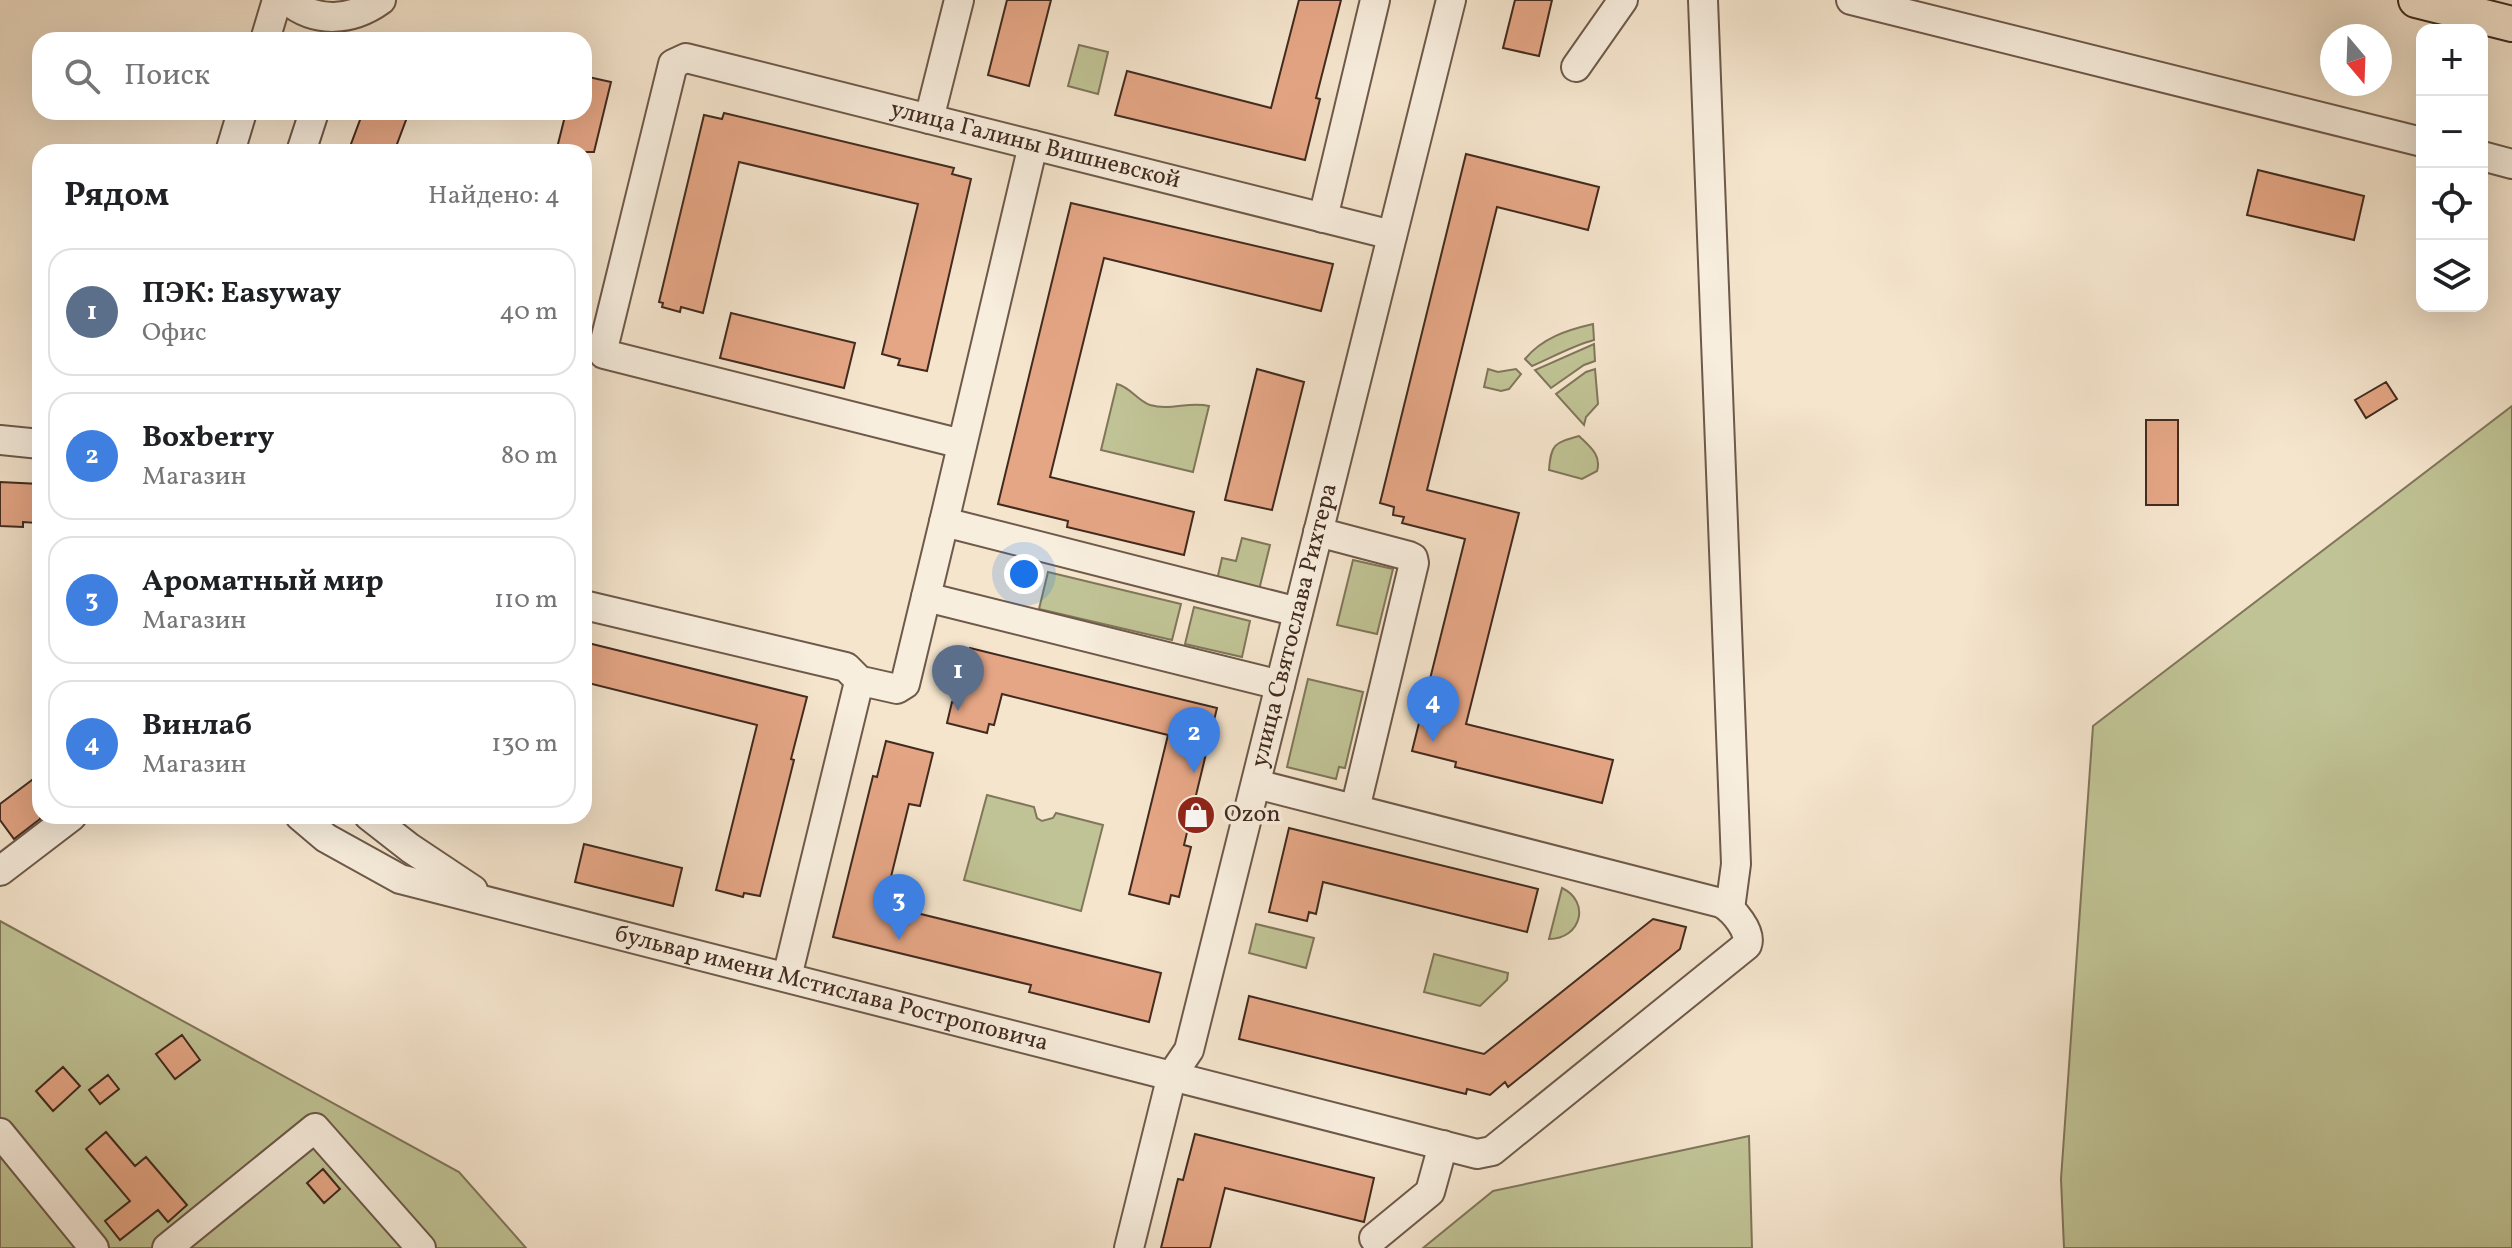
<!DOCTYPE html>
<html lang="ru">
<meta charset="utf-8">
<style>
body{margin:0;font-family:Vollkorn,serif;background:#f2f2f2;color:#202124}
.controls{position:absolute;right:24px;top:24px;display:grid;overflow:hidden;border-radius:16px;box-shadow:0 8px 32px #0002}
.controls button{width:72px;height:72px;display:grid;place-items:center;padding:0;border:0;border-bottom:2px solid #e0e0e0;background:#fff;color:#202124;font:40px sans-serif}
.compass{position:absolute;left:2320px;top:24px;width:72px;height:72px;border-radius:50%;background:#fff;box-shadow:0 8px 32px #0002;rotate:161deg}
.you{position:absolute;left:1024px;top:574px;width:28px;height:28px;margin:-20px;border:6px solid #fff;border-radius:50%;background:#1a73e8;box-shadow:0 0 0 12px #1a73e833}
.badge{display:grid;place-items:center;width:52px;height:52px;border-radius:50%;background:#1a73e8;color:#fff;font-size:26px;font-weight:700}
.pin{position:absolute;translate:-50% -66px;filter:drop-shadow(0 2px 4px #0008)}
.pin::after{content:'';position:absolute;top:42px;width:28px;height:24px;background:inherit;clip-path:polygon(0 0,100% 0,50% 100%)}
.list{margin:0;padding:0;list-style:none}
h2{display:flex;justify-content:space-between;align-items:center;height:104px;margin:0;padding:0 32px;font-size:34px}
h2 small{font-size:26px;font-weight:400;color:#757577}
.list li{display:grid;grid-template-columns:52px 1fr auto;gap:24px;align-items:center;box-sizing:border-box;height:128px;margin:0 16px 16px;padding:0 16px;border:2px solid #e0e0e0;border-radius:24px}
.list b{display:block;font-size:30px;white-space:nowrap}
.list p{margin:0;font-size:26px;white-space:nowrap;color:#757577}
.list em{font-size:26px;font-style:normal;color:#757577}
.icon{flex:none;width:44px;height:44px;fill:none;stroke:currentColor;stroke-width:2;stroke-linecap:round;stroke-linejoin:round}
.map{position:relative;flex:none;width:2512px;height:1248px;overflow:hidden}
.search{position:absolute;background:#fff;box-shadow:0 8px 32px #0002;left:32px;top:32px;width:560px;height:88px;display:flex;align-items:center;gap:20px;box-sizing:border-box;padding:0 28px;border-radius:24px;color:#757577;font-size:30px}
.panel{position:absolute;background:#fff;box-shadow:0 8px 32px #0002;left:32px;top:144px;width:560px;height:680px;border-radius:24px}
.map>svg:first-child{display:block}
.green{fill:#c0c395;stroke:#80765a;stroke-width:2}
.building{fill:#e5a685;stroke:#412a1f;stroke-width:2}
.lines{fill:none;stroke-linecap:round;stroke-linejoin:round}
.minor-casing{stroke:#6e594a;stroke-width:32}
.major-casing{stroke:#412a1f;stroke-width:38}
.minor{stroke:#f8eede;stroke-width:28}
.major{stroke:#f5e5cd;stroke-width:34}
.labels{text-anchor:middle;dominant-baseline:central;stroke-width:7;stroke-linejoin:round;paint-order:stroke}
.street-label{font-size:24px;fill:#412a1f;stroke:#f8eede}
.poi-label{font-size:24px;fill:#412a1f;stroke:#f8eede;text-anchor:start}
</style>
<div class="map">
<svg width="2512" height="1248" viewBox="0 0 2512 1248">
<rect width="100%" height="100%" fill="#f5e5cd"/>
<filter id="stains"><feTurbulence type="fractalNoise" baseFrequency=".0025" numOctaves="4"/><feColorMatrix values="0 0 0 0 .2 0 0 0 0 .09 0 0 0 0 .02 0 0 0 .5 -.17"/></filter>
<radialGradient id="worn" r=".72"><stop offset=".6" stop-color="#630" stop-opacity="0"/><stop offset="1" stop-color="#630" stop-opacity=".3"/></radialGradient>
<!-- green -->
<path class="green" d="M1079,45L1108,52L1098,94L1068,86Z
M1593,324L1594,340C1572,346 1553,357 1532,366L1525,359C1542,338 1567,330 1593,324Z
M1594,344L1595,361L1584,365L1551,388L1535,370Z
M1488,369L1498,372L1516,369L1521,374L1509,389L1501,391L1484,387Z
M1595,369L1598,404L1586,417L1584,425L1556,394L1586,372Z
M1117,384C1130,387 1137,400 1150,405C1171,411 1189,401 1209,406L1193,472L1101,450Z
M2512,406V1248H2064L2061,1179L2093,726Z
M1579,436C1589,446 1602,455 1597,471L1582,479L1549,470C1551,444 1554,443 1579,436Z
M1242,538L1270,545L1259,590L1217,580L1222,558L1236,561Z
M1353,560L1393,569L1377,634L1337,625Z
M1048,572L1181,604L1172,640L1039,609Z
M1194,607L1250,621L1242,657L1185,644Z
M1308,679L1363,692L1345,768L1339,767L1336,779L1287,767Z
M987,795L1034,807L1037,818L1042,821L1053,818L1056,813L1103,825L1081,911L964,880Z
M1562,888C1591,902 1581,939 1549,939Z
M0,921L459,1172L526,1248H0Z
M1256,924L1314,938L1306,968L1249,953Z
M1434,954L1508,973L1507,980L1480,1006L1424,992Z
M1749,1136L1752,1248H1423L1493,1191Z"/>
<!-- building -->
<path class="building" d="M1007,0H1051L1029,86L988,75Z
M1299,0H1341L1316,98L1320,99L1305,160L1115,115L1127,71L1271,108Z
M1515,0H1552L1539,56L1503,48Z
M584,76L611,82L594,152H556L566,112H584Z
M363,112H409L394,152H348Z
M724,113L954,168L952,174L971,179L927,371L898,365L900,359L882,354L918,204L739,162L703,313L681,307L680,312L662,307L663,303L659,302L704,115L722,119Z
M1466,154L1599,187L1588,230L1497,207L1427,490L1519,513L1466,724L1613,760L1602,803L1455,767L1456,762L1412,751L1465,539L1402,523L1404,517L1393,515L1394,507L1380,503Z
M2258,170L2364,196L2354,240L2247,215Z
M1071,203L1333,264L1321,311L1104,258L1050,477L1194,512L1184,555L1067,527L1068,521L998,504Z
M731,313L855,343L844,388L720,358Z
M1257,369L1304,382L1272,510L1225,500Z
M2386,382L2397,399L2366,418L2355,400Z
M2146,420H2178V505H2146Z
M0,482L40,484V518H37V523L23,522V527L0,526Z
M584,642L807,697L791,759L794,760L760,896L744,893L743,897L716,890L757,725L584,682Z
M970,648L1217,708L1184,845L1191,847L1179,897L1171,895L1169,904L1129,894L1168,735L1002,694L994,725L989,724L987,733L947,723L952,702L956,703Z
M886,741L933,753L920,806L909,804L884,905L1161,973L1149,1022L1029,992L1031,985L833,937L873,776L877,777Z
M40,774V819L14,839L0,820V804Z
M1289,828L1538,889L1527,932L1323,882L1316,914L1309,912L1307,921L1269,912Z
M584,844L682,868L673,906L575,882Z
M1653,919L1686,927L1680,949L1508,1087L1505,1082L1490,1095L1467,1089L1466,1094L1239,1039L1249,996L1484,1054Z
M182,1035L200,1060L175,1079L156,1054Z
M63,1067L80,1086L53,1111L36,1091Z
M108,1075L119,1089L100,1104L89,1090Z
M106,1132L135,1166L146,1157L187,1205L168,1222L158,1210L120,1240L105,1221L130,1201L86,1149Z
M1195,1134L1374,1178L1364,1222L1225,1188L1210,1248H1161L1178,1179L1183,1180Z
M323,1169L340,1189L324,1203L307,1183Z"/>
<g class="lines">
<!-- minor casing -->
<g class="minor-casing">
<g id="minor">
<path d="M287,0C316,24 352,21 381,0"/>
<path d="M1703,0L1736,864L1730,909"/>
<path d="M1851,0L2422,142"/>
<path d="M265,40L277,0"/>
<path d="M1576,67L1623,0"/>
<path d="M929,119L959,0"/>
<path d="M1033,145L944,522L1298,612"/>
<path d="M230,152L242,112"/>
<path d="M301,152L314,112"/>
<path d="M2482,156L2512,164"/>
<path d="M1323,218L1375,0"/>
<path d="M0,440L40,444"/>
<path id="s1" d="M962,444L604,354L603,349L673,64L686,58L1392,235"/>
<path d="M1318,532L1409,556L1413,558L1414,563L1355,809"/>
<path d="M926,597L1280,685"/>
<path d="M584,605L846,667L862,683"/>
<path id="s2" d="M300,816L326,838L400,879L1477,1154L1492,1151L1747,945C1752,932 1733,909 1721,903L1256,784"/>
<path d="M369,816L410,848L473,890"/>
<path d="M0,871L72,816"/>
<path d="M787,977L858,686L866,682L897,689L905,684L944,522"/>
<path d="M0,1133L94,1248"/>
<path d="M1374,1238L1430,1192L1443,1145"/>
<path d="M167,1248L315,1128L421,1248"/>
<path id="s3" d="M1129,1248L1172,1075L1189,1050L1451,0"/>
</g>
</g>
<!-- major casing -->
<g class="major-casing">
<path id="major" d="M2416,0L2512,24"/>
</g>
<!-- minor -->
<use href="#minor" class="minor"/>
<!-- major -->
<use href="#major" class="major"/>
</g>
<!-- icons -->
<defs>
<g id="shop-disc" transform="scale(2)"><circle r="9.5" fill="#8f2418" stroke="#f8eede"/><path d="M-5-2.5h2.3a2.7 3.5 0 0 1 5.4 0H5L5.5 6h-11ZM-1.5-2.5h3a1.5 2.3 0 0 0-3 0Z" fill="#fff"/></g>
</defs>
<g fill-rule="evenodd">
<use href="#shop-disc" x="1196" y="815"/>
</g>
<g class="labels">
<!-- street labels -->
<g class="street-label">
<text stroke="none"><textPath href="#s1" startOffset="1042">улица Галины Вишневской</textPath></text>
<text stroke="none"><textPath href="#s3" startOffset="646">улица Святослава Рихтера</textPath></text>
<text stroke="none"><textPath href="#s2" startOffset="564">бульвар имени Мстислава Ростроповича</textPath></text>
</g>
<!-- poi labels -->
<g class="poi-label">
<text x="1224" y="815">Ozon</text>
</g>
</g>
<rect width="100%" height="100%" filter="url(#stains)"/>
<rect width="100%" height="100%" fill="url(#worn)"/>
</svg>
<div class="controls">
<button>+</button>
<button>−</button>
<button><svg class="icon" aria-label="locate" viewBox="0 0 24 24"><circle cx="12" cy="12" r="6"/><path d="M12 2v4M12 18v4M2 12h4M18 12h4"/></svg></button>
<button><svg class="icon" aria-label="layers" viewBox="0 0 24 24"><path d="M12 4l9 5-9 5-9-5zM3 14l9 5 9-5"/></svg></button>
</div>
<svg class="compass" viewBox="-18 -18 36 36"><path d="M0-13l5 13h-10z" fill="#e53935"/><path d="M0 13l5-13h-10z" fill="#757577"/></svg>
<div class="you"></div>
<div class="pin badge" style="left:958px;top:711px;background:#5c6f8a">1</div>
<div class="pin badge" style="left:1194px;top:773px;background:#3f7fe0">2</div>
<div class="pin badge" style="left:899px;top:940px;background:#3f7fe0">3</div>
<div class="pin badge" style="left:1433px;top:742px;background:#3f7fe0">4</div>
<div class="search"><svg class="icon" aria-label="search" viewBox="0 0 24 24"><circle cx="10" cy="10" r="6"/><path d="M15 15l6 6"/></svg>Поиск</div>
<section class="panel">
<h2>Рядом<small>Найдено: 4</small></h2>
<ul class="list">
<li><span class="badge" style="background:#5c6f8a">1</span><div><b>ПЭК: Easyway</b><p>Офис</p></div><em>40 m</em></li>
<li><span class="badge" style="background:#3f7fe0">2</span><div><b>Boxberry</b><p>Магазин</p></div><em>80 m</em></li>
<li><span class="badge" style="background:#3f7fe0">3</span><div><b>Ароматный мир</b><p>Магазин</p></div><em>110 m</em></li>
<li><span class="badge" style="background:#3f7fe0">4</span><div><b>Винлаб</b><p>Магазин</p></div><em>130 m</em></li>
</ul>
</section>
</div>
